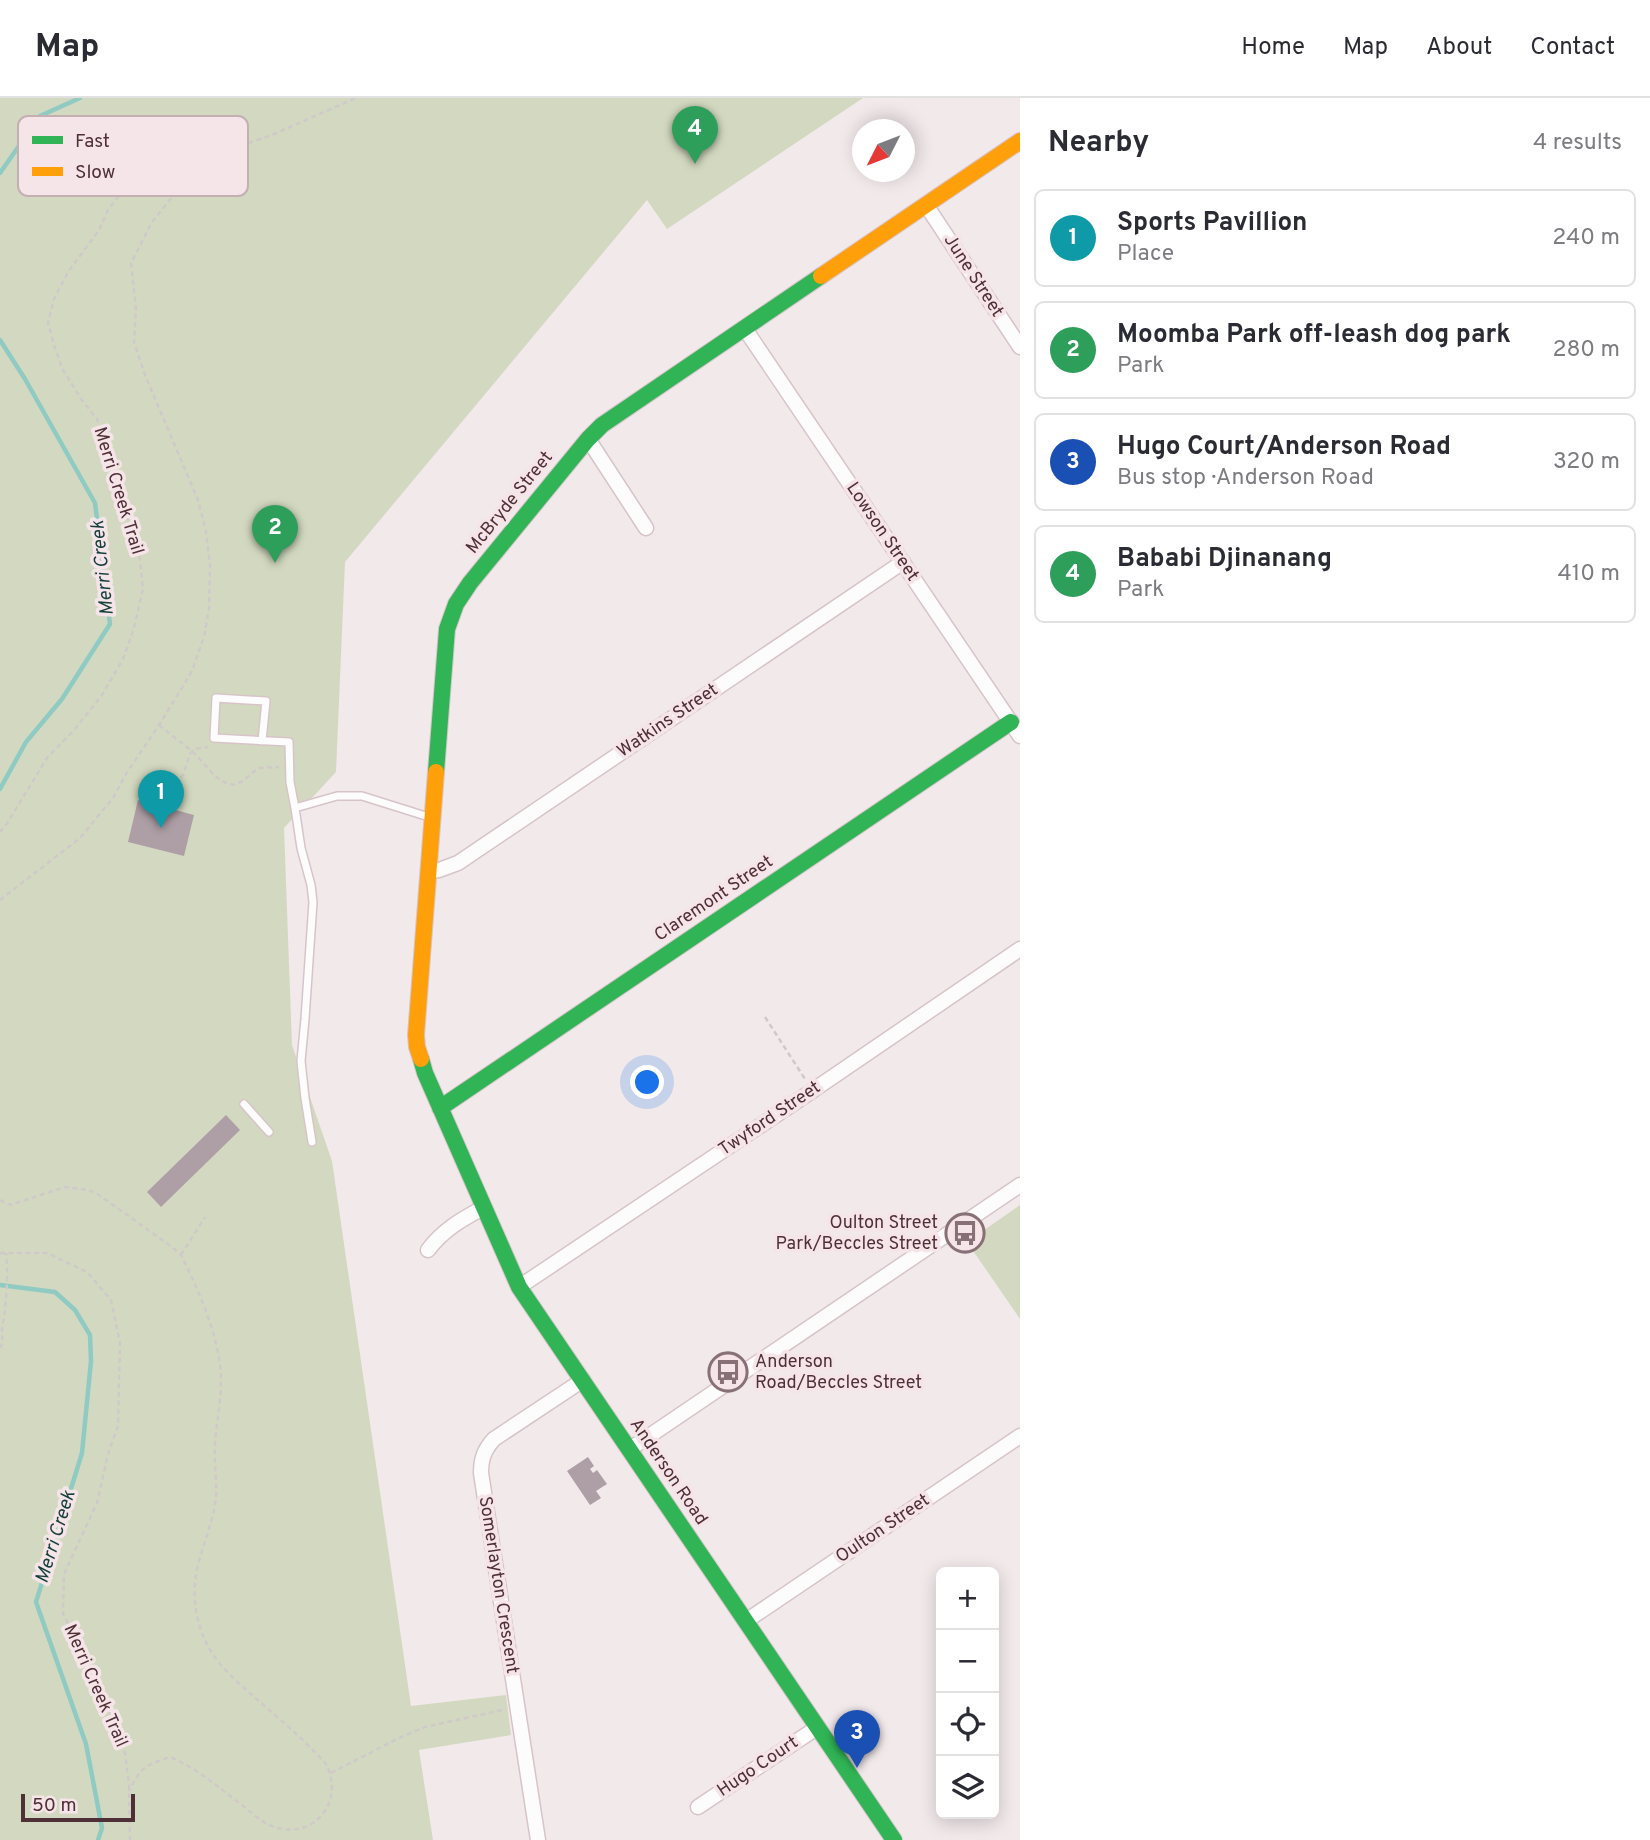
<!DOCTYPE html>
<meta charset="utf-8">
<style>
body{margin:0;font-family:Overpass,sans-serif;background:#f7f7f7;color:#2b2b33}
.controls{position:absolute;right:21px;bottom:21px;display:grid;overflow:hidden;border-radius:10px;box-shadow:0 4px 18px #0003}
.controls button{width:63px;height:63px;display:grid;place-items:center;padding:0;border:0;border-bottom:2px solid #e1e1e2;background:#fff;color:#2b2b33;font:35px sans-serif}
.compass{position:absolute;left:852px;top:21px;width:63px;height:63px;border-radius:50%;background:#fff;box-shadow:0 4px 18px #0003;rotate:228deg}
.scale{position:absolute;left:21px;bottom:18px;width:114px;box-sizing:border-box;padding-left:7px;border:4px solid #4f3037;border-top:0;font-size:19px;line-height:24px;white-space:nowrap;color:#4f3037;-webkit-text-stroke:5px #f6e5e8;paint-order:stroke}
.you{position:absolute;left:648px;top:985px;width:24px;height:24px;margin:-18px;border:5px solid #fff;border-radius:50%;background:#1a73e8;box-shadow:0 0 0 10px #1a73e833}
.badge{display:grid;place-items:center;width:46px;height:46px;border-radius:50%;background:#887176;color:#fff;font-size:23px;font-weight:700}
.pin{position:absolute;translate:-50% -58px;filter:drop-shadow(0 2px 4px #0008)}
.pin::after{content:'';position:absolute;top:37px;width:24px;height:21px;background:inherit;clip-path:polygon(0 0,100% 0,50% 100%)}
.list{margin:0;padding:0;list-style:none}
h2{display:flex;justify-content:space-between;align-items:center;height:91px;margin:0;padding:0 28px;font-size:30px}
h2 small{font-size:23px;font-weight:400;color:#7c7c81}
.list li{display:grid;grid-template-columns:46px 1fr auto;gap:21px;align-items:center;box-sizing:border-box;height:98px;margin:0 14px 14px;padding:0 14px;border:2px solid #e1e1e2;border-radius:10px}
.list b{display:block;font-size:26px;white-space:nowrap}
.list p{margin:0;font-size:23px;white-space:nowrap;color:#7c7c81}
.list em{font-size:23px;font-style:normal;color:#7c7c81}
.icon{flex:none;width:38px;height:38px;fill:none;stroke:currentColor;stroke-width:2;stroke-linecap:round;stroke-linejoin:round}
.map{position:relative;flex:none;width:1020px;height:1742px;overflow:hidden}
header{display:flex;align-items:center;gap:42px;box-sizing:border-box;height:98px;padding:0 35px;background:#fff;border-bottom:2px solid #e1e1e2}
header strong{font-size:33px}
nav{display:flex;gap:38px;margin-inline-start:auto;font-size:24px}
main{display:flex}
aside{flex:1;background:#fff}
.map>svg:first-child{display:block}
.green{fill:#d3d9c0}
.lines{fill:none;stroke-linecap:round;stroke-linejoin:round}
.stream{stroke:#8fcac3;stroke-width:4.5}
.building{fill:#ae9fa6}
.lane-casing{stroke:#d7c4c9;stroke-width:10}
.street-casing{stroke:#d7c4c9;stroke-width:17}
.fast-casing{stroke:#d7c4c9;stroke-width:18}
.slow-casing{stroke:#d7c4c9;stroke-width:18}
.path{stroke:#d0c9ca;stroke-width:2.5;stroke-dasharray:5 3.5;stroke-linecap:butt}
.lane{stroke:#fdfcfc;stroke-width:7}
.street{stroke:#fdfcfc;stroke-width:14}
.fast{stroke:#30b455;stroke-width:16}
.slow{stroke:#ff9f0a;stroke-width:16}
.labels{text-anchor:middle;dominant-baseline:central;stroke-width:7;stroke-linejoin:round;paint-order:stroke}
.street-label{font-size:18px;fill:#4f3037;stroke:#f6e5e8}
.poi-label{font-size:18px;fill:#4f3037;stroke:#f6e5e8;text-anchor:end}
.water-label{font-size:19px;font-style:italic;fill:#153f3a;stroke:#f6e5e8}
.key{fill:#f6e5e8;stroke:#c4afb3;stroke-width:2}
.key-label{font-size:19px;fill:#4f3037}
</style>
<header>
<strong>Map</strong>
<nav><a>Home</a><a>Map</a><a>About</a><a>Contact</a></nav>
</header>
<main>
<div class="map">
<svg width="1020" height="1742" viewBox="0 0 1020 1742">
<rect width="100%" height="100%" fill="#f2e9eb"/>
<!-- green -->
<path class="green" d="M0,0H863L667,131L647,102L345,464L336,674L284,730L292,947L332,1063L411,1608L506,1597L511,1637L419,1652L433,1742H0Z
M1020,1107V1221L967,1144Z"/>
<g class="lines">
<!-- stream -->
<path class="stream" d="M0,75L40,18L80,0
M0,242L25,281L95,405L110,526L62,601L26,644L0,691
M0,1187L55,1194L75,1212L90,1237L91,1263L82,1355L36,1504L86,1646L102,1730L98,1742"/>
</g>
<!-- building -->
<path class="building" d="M138,702L194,717L184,758L128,744Z
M226,1017L240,1032L161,1109L147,1094Z
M588,1359L594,1368L590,1371L593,1375L597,1372L607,1386L596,1393L601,1400L590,1407L567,1373Z"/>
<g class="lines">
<!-- lane casing -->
<g class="lane-casing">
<path id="lane" d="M262,643L266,603L216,600L214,640L289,644L290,684L295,710
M244,1006L269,1034
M312,1044L305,1000L301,963L305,921L313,804L311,787L301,750L295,710L337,698H362L432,720"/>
</g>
<!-- street casing -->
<g class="street-casing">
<path id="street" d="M926,107L1020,249
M745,231L1020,638
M588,341L646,430
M429,773L439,772L458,765L903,464
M428,1152C443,1132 462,1121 483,1110
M519,1189L812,993L1020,851
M630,1351L1020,1087
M746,1523L1020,1338
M698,1709L818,1629
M538,1742L481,1375C481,1361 484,1352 494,1341L583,1282"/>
</g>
<!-- fast casing -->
<g class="fast-casing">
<path id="fast" d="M436,674L447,531L456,506L470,485L588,341L602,327L821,178
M421,961L425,975L519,1189L894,1742
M440,1010L1011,624"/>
</g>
<!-- slow casing -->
<g class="slow-casing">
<path id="slow" d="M821,178L1020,43
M421,961L417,949L416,937L436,674"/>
</g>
<!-- path -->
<path class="path" d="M159,627L193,654L215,678L224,684L234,687L243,683L258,670L279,669
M159,706L183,677L190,656L195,651L208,649
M0,734L6,727L47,660L75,631L102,597L123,561L134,530L143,491L140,462L97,321L81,301L62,270L54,247L48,225L54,201L68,174L99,132L108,112L135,76L167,55L198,47L237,48
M0,802L80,740L113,700L126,676L159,627L191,575L204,539L209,511L210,468L206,433L198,402L145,277L134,244L136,210L131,165L152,124L181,88L217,56L274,36L356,0
M765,919L805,981
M0,1102L10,1107L65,1089L88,1092L96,1095L130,1119L172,1149L181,1157C199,1193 221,1242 221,1283C221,1305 216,1325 215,1347C214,1364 217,1382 216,1400C213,1423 204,1444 198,1467C191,1494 195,1525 209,1550C219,1568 236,1583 252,1597C277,1619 304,1641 326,1666C345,1703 315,1742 274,1729C262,1725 252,1715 242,1707C218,1689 198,1671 170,1659C144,1668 142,1668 129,1693
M0,1155H47L87,1174L111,1202L120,1245L118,1328L108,1356L97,1405L64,1476L63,1516L83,1553L111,1616L125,1655L129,1687L130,1742
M181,1157L205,1119
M0,1250L3,1244C0,1229 4,1226 5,1211C7,1193 8,1173 6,1155
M331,1675L399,1640L425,1629L502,1612"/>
<!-- lane -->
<use href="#lane" class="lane"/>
<!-- street -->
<use href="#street" class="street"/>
<!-- fast -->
<use href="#fast" class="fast"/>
<!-- slow -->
<use href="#slow" class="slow"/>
</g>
<!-- icons -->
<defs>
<g id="bus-ring" transform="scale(2.0125)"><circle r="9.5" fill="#f6e5e8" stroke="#887176" stroke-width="1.5"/><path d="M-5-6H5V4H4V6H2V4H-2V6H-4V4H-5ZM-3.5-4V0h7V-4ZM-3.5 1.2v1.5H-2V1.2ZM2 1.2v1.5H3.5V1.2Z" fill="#887176"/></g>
</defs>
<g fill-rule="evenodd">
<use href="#bus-ring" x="965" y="1135"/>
<use href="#bus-ring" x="728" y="1274"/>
</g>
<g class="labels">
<!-- street labels -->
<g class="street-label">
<text transform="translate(973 178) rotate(57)">June Street</text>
<text transform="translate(118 393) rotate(73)">Merri Creek Trail</text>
<text transform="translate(510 405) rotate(-51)">McBryde Street</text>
<text transform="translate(882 434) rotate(56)">Lowson Street</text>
<text transform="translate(668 623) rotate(-34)">Watkins Street</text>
<text transform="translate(714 801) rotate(-34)">Claremont Street</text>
<text transform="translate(770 1021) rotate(-34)">Twyford Street</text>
<text transform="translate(668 1374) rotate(56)">Anderson Road</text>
<text transform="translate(883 1431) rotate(-34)">Oulton Street</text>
<text transform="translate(498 1487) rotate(81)">Somerlayton Crescent</text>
<text transform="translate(95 1588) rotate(66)">Merri Creek Trail</text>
<text transform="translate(758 1669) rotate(-34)">Hugo Court</text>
</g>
<!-- poi labels -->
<g class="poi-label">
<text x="938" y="1125">Oulton Street<tspan x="938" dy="21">Park/Beccles Street</tspan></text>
<text x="755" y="1264" text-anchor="start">Anderson<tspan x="755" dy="21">Road/Beccles Street</tspan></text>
</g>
<!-- water labels -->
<g class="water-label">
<text transform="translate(103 470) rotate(-96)">Merri Creek</text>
<text transform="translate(56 1439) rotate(-73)">Merri Creek</text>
</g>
</g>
<!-- legend -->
<rect x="18" y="18" width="230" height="80" rx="10" class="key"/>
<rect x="32" y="38" width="31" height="8" fill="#30b455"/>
<rect x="32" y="69" width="31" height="9" fill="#ff9f0a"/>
<g class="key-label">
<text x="75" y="49">Fast</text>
<text x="75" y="80">Slow</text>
</g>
</svg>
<div class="controls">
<button>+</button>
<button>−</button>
<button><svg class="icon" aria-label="locate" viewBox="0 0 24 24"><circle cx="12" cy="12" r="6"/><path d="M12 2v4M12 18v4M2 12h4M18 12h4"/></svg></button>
<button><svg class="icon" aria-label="layers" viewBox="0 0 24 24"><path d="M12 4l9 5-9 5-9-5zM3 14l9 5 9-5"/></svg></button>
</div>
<svg class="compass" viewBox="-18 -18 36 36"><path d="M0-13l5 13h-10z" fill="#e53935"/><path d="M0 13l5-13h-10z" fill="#7c7c81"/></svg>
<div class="scale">50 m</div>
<div class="you"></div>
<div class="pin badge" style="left:161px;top:730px;background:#0f9aa8">1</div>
<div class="pin badge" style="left:275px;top:465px;background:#2e9e5b">2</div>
<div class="pin badge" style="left:857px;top:1670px;background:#1a4fb4">3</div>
<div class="pin badge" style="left:695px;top:66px;background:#2e9e5b">4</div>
</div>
<aside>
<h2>Nearby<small>4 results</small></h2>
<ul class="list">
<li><span class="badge" style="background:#0f9aa8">1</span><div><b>Sports Pavillion</b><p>Place</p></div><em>240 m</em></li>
<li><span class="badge" style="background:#2e9e5b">2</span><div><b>Moomba Park off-leash dog park</b><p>Park</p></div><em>280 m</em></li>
<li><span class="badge" style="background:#1a4fb4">3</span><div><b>Hugo Court/Anderson Road</b><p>Bus stop · Anderson Road</p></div><em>320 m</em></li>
<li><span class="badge" style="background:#2e9e5b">4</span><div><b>Bababi Djinanang</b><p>Park</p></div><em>410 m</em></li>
</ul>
</aside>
</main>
